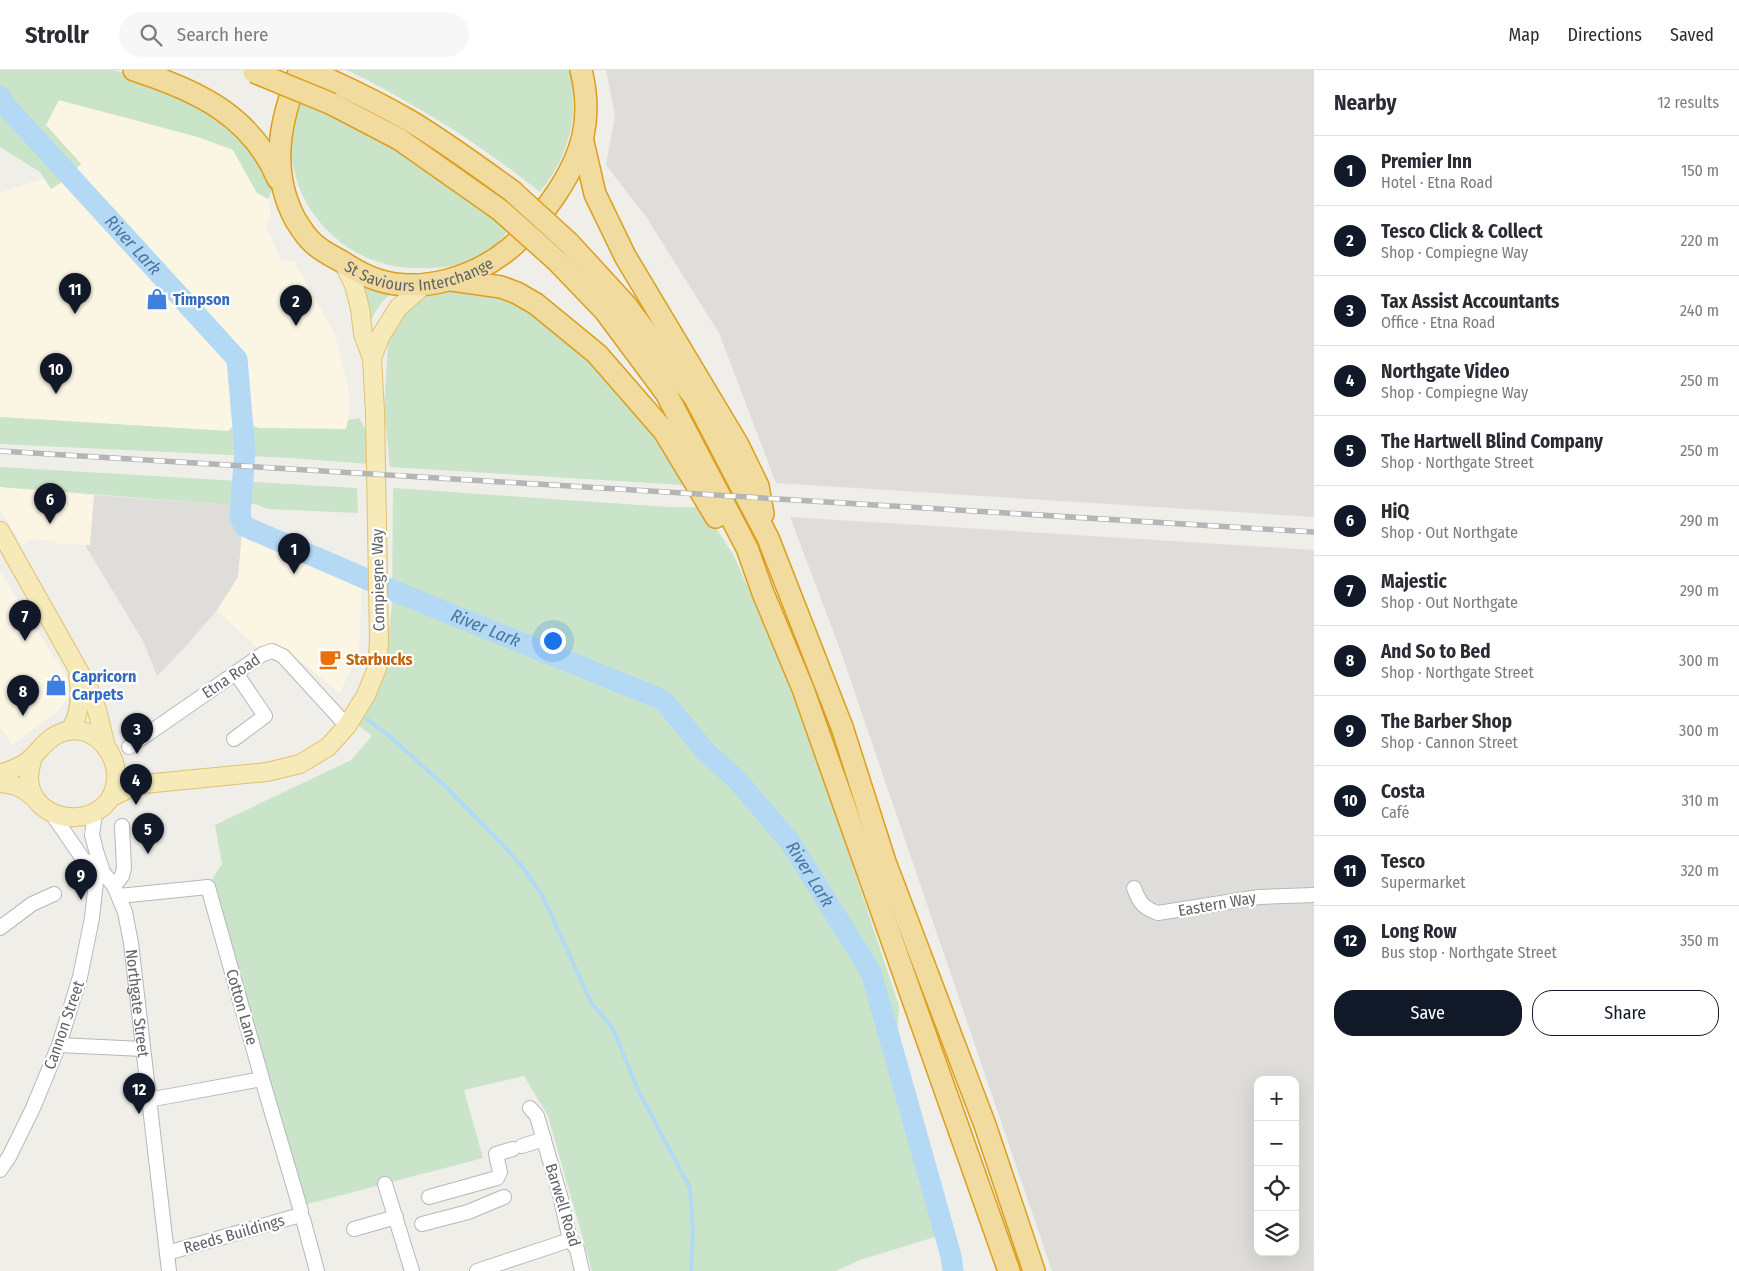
<!DOCTYPE html>
<meta charset="utf-8">
<style>
body{margin:0;font-family:"Fira Sans Condensed",sans-serif;background:#f7f7f7;color:#2b2b33}
.controls{position:absolute;right:15px;bottom:15px;display:grid;overflow:hidden;border-radius:10px;box-shadow:0 5px 20px #0002}
.controls button{width:45px;height:45px;display:grid;place-items:center;padding:0;border:0;border-bottom:1px solid #e1e1e2;background:#fff;color:#2b2b33;font:25px sans-serif}
.you{position:absolute;left:552px;top:570px;width:18px;height:18px;margin:-12px;border:4px solid #fff;border-radius:50%;background:#1a73e8;box-shadow:0 0 0 8px #1a73e833}
.badge{display:grid;place-items:center;width:32px;height:32px;border-radius:50%;background:#111827;color:#fff;font-size:16px;font-weight:700}
.pin{position:absolute;translate:-50% -41px;filter:drop-shadow(0 1px 2px #0008)}
.pin::after{content:'';position:absolute;top:26px;width:18px;height:15px;background:inherit;clip-path:polygon(0 0,100% 0,50% 100%)}
.list{margin:0;padding:0;list-style:none}
h2{display:flex;justify-content:space-between;align-items:center;height:65px;margin:0;padding:0 20px;font-size:21px}
h2 small{font-size:16px;font-weight:400;color:#7c7c81}
.list li{display:grid;grid-template-columns:32px 1fr auto;gap:15px;align-items:center;box-sizing:border-box;height:70px;padding:0 20px;border-top:1px solid #e1e1e2}
.list b{display:block;font-size:19px;white-space:nowrap}
.list p{margin:0;font-size:16px;white-space:nowrap;color:#7c7c81}
.list em{font-size:16px;font-style:normal;color:#7c7c81}
.actions{display:flex;gap:10px;padding:15px 20px}
.actions a{flex:1;padding:11px 0;border:1px solid #111827;border-radius:20px;text-align:center;font-size:18px;color:#111827}
.actions .main{background:#111827;color:#fff}
.icon{flex:none;width:28px;height:28px;fill:none;stroke:currentColor;stroke-width:2;stroke-linecap:round;stroke-linejoin:round}
.map{position:relative;flex:none;width:1314px;height:1201px;overflow:hidden}
header{display:flex;align-items:center;gap:30px;box-sizing:border-box;height:70px;padding:0 25px;background:#fff;border-bottom:1px solid #e1e1e2}
header strong{font-size:24px}
nav{display:flex;gap:28px;margin-inline-start:auto;font-size:18px}
.search{width:350px;height:45px;background:#f7f7f7;display:flex;align-items:center;gap:12px;box-sizing:border-box;padding:0 18px;border-radius:28px;color:#7c7c81;font-size:19px}
main{display:flex}
aside{flex:1;background:#fff}
.map>svg:first-child{display:block}
.commercial{fill:#fbf5e3}
.industrial{fill:#dfddda;fill-rule:evenodd}
.green{fill:#c9e4c9}
.lines{fill:none;stroke-linecap:round;stroke-linejoin:round}
.stream{stroke:#b3d9f5;stroke-width:4}
.river{stroke:#b3d9f5;stroke-width:21}
.minor-casing{stroke:#b5b8bb;stroke-width:16}
.major-casing{stroke:#e1c070;stroke-width:20}
.highway-casing{stroke:#dc9e1c;stroke-width:24}
.minor{stroke:#fff;stroke-width:14}
.major{stroke:#f6ebb8;stroke-width:18}
.highway{stroke:#f1db9f;stroke-width:21}
.rail-casing{stroke:#b4b5b5;stroke-width:5.5}
.rail{stroke:#fff;stroke-width:4;stroke-dasharray:11;stroke-linecap:butt}
.highway-bridge-casing{stroke:#dc9e1c;stroke-width:24;stroke-linecap:butt}
.highway-bridge{stroke:#f1db9f;stroke-width:21}
.labels{text-anchor:middle;dominant-baseline:central;stroke-width:4.5;stroke-linejoin:round;paint-order:stroke}
.street-label{font-size:16px;fill:#606367;stroke:#fff}
.shop-label{font-size:16px;font-weight:bold;fill:#366cbe;stroke:#fff;text-anchor:start}
.food-label{font-size:16px;font-weight:bold;fill:#c56008;stroke:#fff;text-anchor:start}
.water-label{font-size:18px;font-style:italic;fill:#4d759e;stroke:#fff}
</style>
<header>
<strong>Strollr</strong>
<div class="search"><svg class="icon" aria-label="search" viewBox="0 0 24 24"><circle cx="10" cy="10" r="6"/><path d="M15 15l6 6"/></svg>Search here</div>
<nav><a>Map</a><a>Directions</a><a>Saved</a></nav>
</header>
<main>
<div class="map">
<svg width="1314" height="1201" viewBox="0 0 1314 1201">
<rect width="100%" height="100%" fill="#f0eee9"/>
<!-- commercial -->
<path class="commercial" d="M59,30L198,67L233,80L257,123L268,129L271,141L266,157L282,191H294L335,264L350,326L347,359L259,358L239,351L228,361L0,347V123L44,108L51,119L81,94L46,55Z
M0,417L94,425L90,476L56,473V471L33,469L22,475L0,439Z
M242,461L362,511L359,581L340,623L289,582L257,578L217,540L238,507Z
M0,502L71,614L69,627L57,642L11,676L8,667L0,658Z"/>
<!-- industrial -->
<path class="industrial" d="M606,0H1314V447L776,413L719,263L647,148L606,95L615,45Z
M94,425L233,435L232,447L237,457L242,461L238,507L217,540L186,576L157,606L143,571L85,475H90Z
M790,447L1314,480V1201H1052L841,582ZM1258,1010H1295V1182H1258Z"/>
<!-- green -->
<path class="green" d="M0,0H114L135,6L202,35L250,72L273,118L268,129L257,123L233,80L198,67L59,30L46,55L81,94L62,112L51,119L40,102L0,77Z
M347,0H570C579,48 570,84 540,122C478,73 418,35 347,0Z
M297,32L357,56L465,122L508,160L507,162C490,187 457,199 427,198C412,198 397,198 382,193C329,178 291,128 291,74C291,59 294,46 297,32Z
M361,208L397,219C384,228 376,238 370,253Z
M459,220L495,223L519,233L596,294L661,370L684,415L390,397L384,340L388,274L392,257L405,238L427,224Z
M0,347L228,361L239,351L259,358L346,359L348,350L359,348L370,367L369,394L290,388L0,374Z
M0,397L357,418L358,443L268,439L255,434L233,435L0,417Z
M393,418L668,437H702L733,484L772,572L824,709L899,936L897,969L951,1162L860,1190L836,1201H592L548,1046L524,1006L464,1020L483,1088L304,1135L209,814L222,794L215,755L351,690L372,666L358,655L371,636L384,599L392,534Z"/>
<g class="lines">
<!-- stream -->
<path class="stream" d="M367,649L388,665L445,716L502,774L521,795L542,825L592,934L612,957L639,1022L690,1118L693,1160L691,1201"/>
<!-- river -->
<path class="river" id="s1" d="M0,26L5,35L237,289L245,381L240,446L244,456L394,521L663,630L706,682L737,710L790,772L871,902L951,1186L953,1201"/>
<!-- minor casing -->
<g class="minor-casing">
<g id="minor">
<path d="M234,669L265,646L236,603"/>
<path d="M129,677L263,584L272,581L283,586L347,656"/>
<path d="M50,741L83,789L103,802"/>
<path id="s2" d="M95,743L92,765L97,784L103,802L114,816L125,842L131,873L169,1201"/>
<path d="M114,816L122,806L124,798L122,756"/>
<path d="M1134,818C1139,832 1143,838 1158,843L1259,827L1314,825"/>
<path d="M119,826L208,817L262,1009L301,1141L300,1144L297,1146L167,1183"/>
<path d="M0,858L32,834L54,824"/>
<path d="M59,975L143,979"/>
<path d="M148,1030L262,1009"/>
<path d="M530,1038L537,1046L561,1129L570,1170L577,1179L582,1201"/>
<path d="M522,1076L544,1069"/>
<path d="M0,1100L9,1087L33,1038L59,975L80,907L92,848L96,812L103,802"/>
<path d="M385,1114L412,1201"/>
<path d="M429,1127L497,1108L500,1102L496,1084L513,1079"/>
<path d="M303,1149L317,1201"/>
<path d="M422,1154L468,1142L504,1127"/>
<path d="M354,1159L396,1147"/>
<path d="M477,1201L570,1170"/>
</g>
</g>
<!-- major casing -->
<g class="major-casing">
<path id="major" d="M372,288L380,267L398,238L425,214
M0,461L89,619L97,640L106,677
M69,661C81,645 81,626 78,607
M0,704C8,701 18,698 25,693C41,682 45,666 67,661C81,658 95,664 104,675C112,684 116,695 116,706C116,761 32,760 29,709C29,701 31,694 33,686
M0,713C18,715 23,718 37,730
M110,728L128,719L144,714L267,702L300,694L328,677L347,656L366,625L377,598L379,571L375,342L372,288L363,264L360,238L354,215L343,192"/>
</g>
<!-- highway casing -->
<g class="highway-casing">
<g id="highway">
<path d="M134,0C196,20 251,45 278,109"/>
<path id="s3" d="M300,0C280,49 269,100 295,149C300,157 306,167 313,173C321,181 332,186 341,191C353,199 365,206 378,210C422,224 475,207 509,179C523,168 546,139 556,124C583,84 593,48 581,0"/>
<path d="M307,0C342,15 377,32 410,51C445,72 479,97 512,121"/>
<path d="M332,34L399,69L500,140"/>
<path d="M583,72L595,124L625,186L738,375L758,416L763,444"/>
<path d="M569,173L625,234L695,328L768,468L842,657L885,792L985,1055L1034,1201"/>
<path d="M556,190L605,241L666,323L747,478L763,523L803,619L1009,1201"/>
<path d="M452,210L501,217L517,223L536,234L597,284L664,361L716,447"/>
</g>
</g>
<!-- minor -->
<use href="#minor" class="minor"/>
<!-- major -->
<use href="#major" class="major"/>
<!-- highway -->
<use href="#highway" class="highway"/>
<!-- rail casing -->
<g class="rail-casing">
<path id="rail" d="M0,381L1314,462"/>
</g>
<!-- rail -->
<use href="#rail" class="rail"/>
<!-- highway-bridge casing -->
<g class="highway-bridge-casing">
<path id="highway-bridge" d="M254,2L332,34
M512,121L569,173
M500,140L556,190"/>
</g>
<!-- highway-bridge -->
<use href="#highway-bridge" class="highway-bridge"/>
</g>
<!-- icons -->
<defs>
<g id="shop-bare" transform="scale(1.725)"><path d="M-5-2.5h2.3a2.7 3.5 0 0 1 5.4 0H5L5.5 6h-11ZM-1.5-2.5h3a1.5 2.3 0 0 0-3 0Z" fill="#3f7fe0" stroke="#fff" stroke-width="2.5" paint-order="stroke"/></g>
<g id="cafe-bare" transform="scale(1.725)"><path d="M-5.5-4.5H6V0H3Q3 3.5 0 3.5H-2.5Q-5.5 3.5-5.5 0ZM3-3.2v2h1.7v-2ZM-6 4.5H4V6H-6Z" fill="#e8710a" stroke="#fff" stroke-width="2.5" paint-order="stroke"/></g>
</defs>
<g fill-rule="evenodd">
<use href="#shop-bare" x="157" y="229"/>
<use href="#cafe-bare" x="330" y="589"/>
<use href="#shop-bare" x="56" y="615"/>
</g>
<g class="labels">
<!-- street labels -->
<g class="street-label">
<text stroke="none"><textPath href="#s3" startOffset="301">St Saviours Interchange</textPath></text>
<text transform="translate(378 510) rotate(-91)">Compiegne Way</text>
<text transform="translate(231 606) rotate(-34)">Etna Road</text>
<text transform="translate(1217 834) rotate(-10)">Eastern Way</text>
<text stroke="none"><textPath href="#s2" startOffset="199">Northgate Street</textPath></text>
<text transform="translate(242 937) rotate(74)">Cotton Lane</text>
<text transform="translate(64 955) rotate(-71)">Cannon Street</text>
<text transform="translate(563 1135) rotate(73)">Barwell Road</text>
<text transform="translate(234 1164) rotate(-16)">Reeds Buildings</text>
</g>
<!-- shop labels -->
<g class="shop-label">
<text x="173" y="229">Timpson</text>
<text x="72" y="606">Capricorn<tspan x="72" dy="18">Carpets</tspan></text>
</g>
<!-- food labels -->
<g class="food-label">
<text x="346" y="589">Starbucks</text>
</g>
<!-- water labels -->
<g class="water-label">
<text stroke="none"><textPath href="#s1" startOffset="200">River Lark</textPath></text>
<text stroke="none"><textPath href="#s1" startOffset="785">River Lark</textPath></text>
<text stroke="none"><textPath href="#s1" startOffset="1205">River Lark</textPath></text>
</g>
</g>
</svg>
<div class="controls">
<button>+</button>
<button>−</button>
<button><svg class="icon" aria-label="locate" viewBox="0 0 24 24"><circle cx="12" cy="12" r="6"/><path d="M12 2v4M12 18v4M2 12h4M18 12h4"/></svg></button>
<button><svg class="icon" aria-label="layers" viewBox="0 0 24 24"><path d="M12 4l9 5-9 5-9-5zM3 14l9 5 9-5"/></svg></button>
</div>
<div class="you"></div>
<div class="pin badge" style="left:294px;top:504px">1</div>
<div class="pin badge" style="left:296px;top:256px">2</div>
<div class="pin badge" style="left:137px;top:684px">3</div>
<div class="pin badge" style="left:136px;top:735px">4</div>
<div class="pin badge" style="left:148px;top:784px">5</div>
<div class="pin badge" style="left:50px;top:454px">6</div>
<div class="pin badge" style="left:25px;top:571px">7</div>
<div class="pin badge" style="left:23px;top:646px">8</div>
<div class="pin badge" style="left:81px;top:830px">9</div>
<div class="pin badge" style="left:56px;top:324px">10</div>
<div class="pin badge" style="left:75px;top:244px">11</div>
<div class="pin badge" style="left:139px;top:1044px">12</div>
</div>
<aside>
<h2>Nearby<small>12 results</small></h2>
<ul class="list">
<li><span class="badge">1</span><div><b>Premier Inn</b><p>Hotel · Etna Road</p></div><em>150 m</em></li>
<li><span class="badge">2</span><div><b>Tesco Click &amp; Collect</b><p>Shop · Compiegne Way</p></div><em>220 m</em></li>
<li><span class="badge">3</span><div><b>Tax Assist Accountants</b><p>Office · Etna Road</p></div><em>240 m</em></li>
<li><span class="badge">4</span><div><b>Northgate Video</b><p>Shop · Compiegne Way</p></div><em>250 m</em></li>
<li><span class="badge">5</span><div><b>The Hartwell Blind Company</b><p>Shop · Northgate Street</p></div><em>250 m</em></li>
<li><span class="badge">6</span><div><b>HiQ</b><p>Shop · Out Northgate</p></div><em>290 m</em></li>
<li><span class="badge">7</span><div><b>Majestic</b><p>Shop · Out Northgate</p></div><em>290 m</em></li>
<li><span class="badge">8</span><div><b>And So to Bed</b><p>Shop · Northgate Street</p></div><em>300 m</em></li>
<li><span class="badge">9</span><div><b>The Barber Shop</b><p>Shop · Cannon Street</p></div><em>300 m</em></li>
<li><span class="badge">10</span><div><b>Costa</b><p>Café</p></div><em>310 m</em></li>
<li><span class="badge">11</span><div><b>Tesco</b><p>Supermarket</p></div><em>320 m</em></li>
<li><span class="badge">12</span><div><b>Long Row</b><p>Bus stop · Northgate Street</p></div><em>350 m</em></li>
</ul>
<div class="actions"><a class="main">Save</a><a>Share</a></div>
</aside>
</main>
